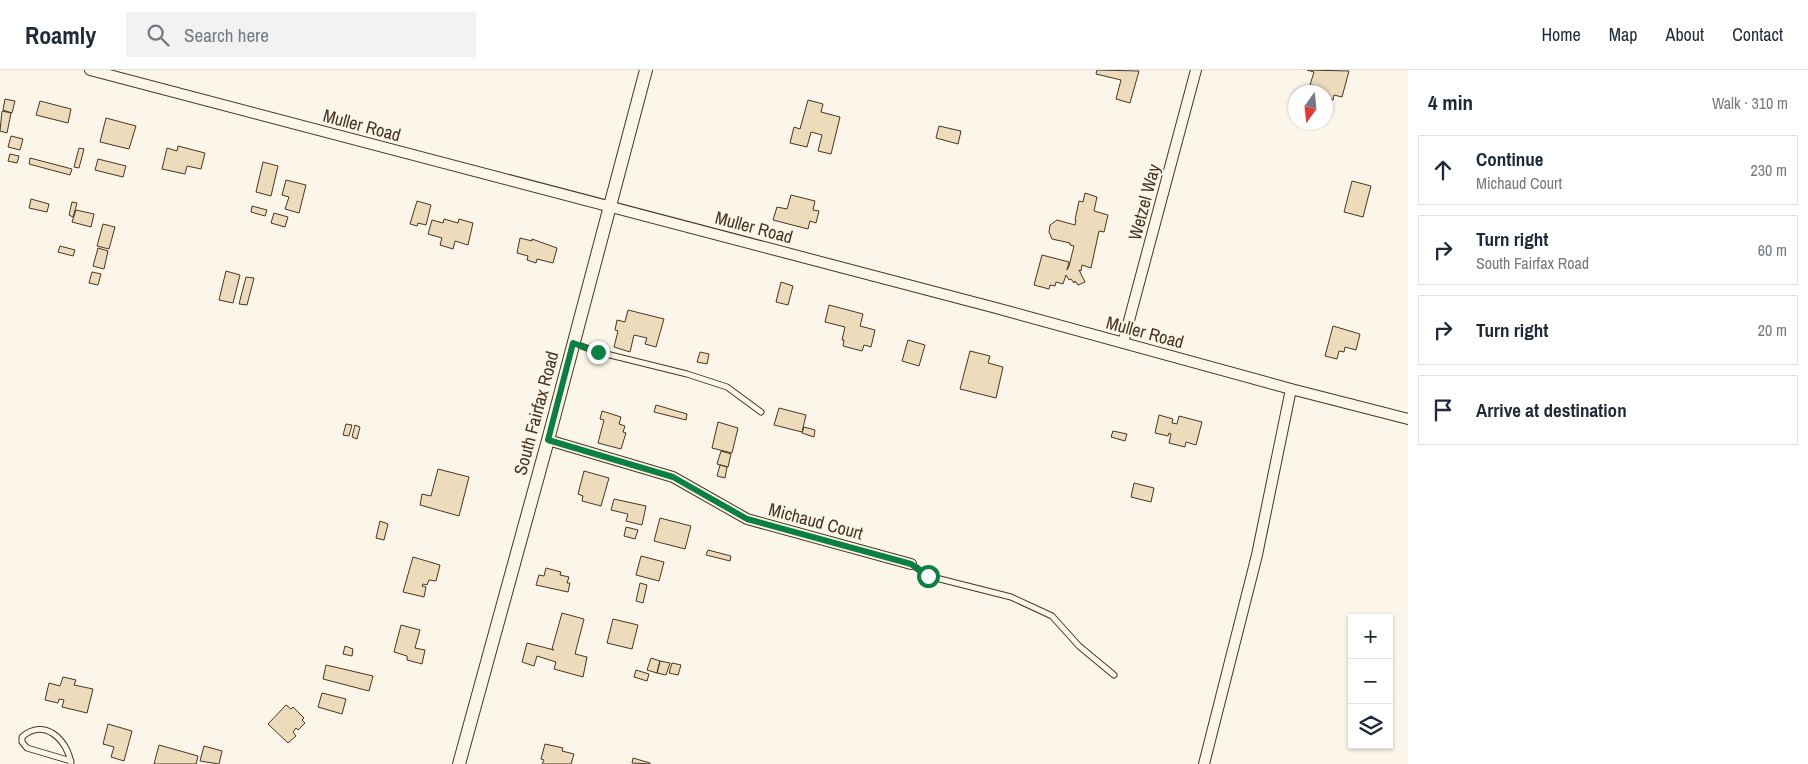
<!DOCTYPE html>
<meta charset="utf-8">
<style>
body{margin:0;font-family:"Archivo Narrow",sans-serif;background:#f2f2f3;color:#1f2937}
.controls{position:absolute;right:15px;bottom:15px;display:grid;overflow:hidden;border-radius:0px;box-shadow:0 1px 4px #0004}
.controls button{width:45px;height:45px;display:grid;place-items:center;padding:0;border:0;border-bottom:1px solid #e0e1e3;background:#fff;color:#1f2937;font:25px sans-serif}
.compass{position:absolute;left:1288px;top:15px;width:45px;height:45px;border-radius:50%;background:#fff;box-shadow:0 1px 4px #0004;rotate:195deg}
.stop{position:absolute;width:15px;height:15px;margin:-11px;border:4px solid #0b8043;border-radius:50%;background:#fff}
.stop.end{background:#0b8043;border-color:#fff;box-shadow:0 1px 5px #0008}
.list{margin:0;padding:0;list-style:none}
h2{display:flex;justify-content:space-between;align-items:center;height:65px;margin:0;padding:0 20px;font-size:21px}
h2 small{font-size:16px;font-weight:400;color:#747a83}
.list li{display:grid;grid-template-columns:32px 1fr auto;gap:15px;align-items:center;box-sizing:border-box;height:70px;margin:0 10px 10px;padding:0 10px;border:1px solid #e0e1e3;border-radius:0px}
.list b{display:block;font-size:19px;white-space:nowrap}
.list p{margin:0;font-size:16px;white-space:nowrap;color:#747a83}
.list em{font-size:16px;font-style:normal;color:#747a83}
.icon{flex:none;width:28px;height:28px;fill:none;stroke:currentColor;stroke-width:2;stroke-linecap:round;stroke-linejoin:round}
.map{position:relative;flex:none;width:1408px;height:694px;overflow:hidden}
header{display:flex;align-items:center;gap:30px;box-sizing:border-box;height:70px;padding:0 25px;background:#fff;border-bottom:1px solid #e0e1e3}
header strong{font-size:24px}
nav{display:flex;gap:28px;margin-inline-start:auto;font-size:18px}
.search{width:350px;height:45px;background:#f2f2f3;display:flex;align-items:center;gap:12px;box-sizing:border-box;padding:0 18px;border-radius:0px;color:#747a83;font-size:19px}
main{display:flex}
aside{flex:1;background:#fff}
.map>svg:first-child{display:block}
.building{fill:#ecdcbc;stroke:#4a3520}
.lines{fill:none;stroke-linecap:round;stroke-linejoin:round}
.service-casing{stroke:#4a3520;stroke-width:7}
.minor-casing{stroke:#4a3520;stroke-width:12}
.tertiary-casing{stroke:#4a3520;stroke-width:14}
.service{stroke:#fbf6e9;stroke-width:5}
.minor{stroke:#fbf6e9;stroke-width:10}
.tertiary{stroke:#fbf6e9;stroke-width:12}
.route{stroke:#0b8043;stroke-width:6}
.labels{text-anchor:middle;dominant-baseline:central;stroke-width:4;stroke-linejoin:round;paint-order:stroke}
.street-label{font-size:18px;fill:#4a3520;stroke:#fbf6e9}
</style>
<header>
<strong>Roamly</strong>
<div class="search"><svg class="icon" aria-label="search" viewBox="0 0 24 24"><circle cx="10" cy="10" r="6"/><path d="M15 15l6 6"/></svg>Search here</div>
<nav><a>Home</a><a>Map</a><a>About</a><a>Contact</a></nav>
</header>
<main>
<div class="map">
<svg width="1408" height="694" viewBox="0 0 1408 694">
<rect width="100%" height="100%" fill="#fbf6e9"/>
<!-- building -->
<path class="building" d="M1097,0L1139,1L1130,33L1116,29L1121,10L1096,4Z
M1307,0L1349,1L1342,27L1334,25L1333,30L1330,29L1329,32L1326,31V22H1312L1314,16L1310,15L1314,2Z
M5,29L15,31L12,43L3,40Z
M808,30L823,34L821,42L840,47L831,84L818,81L822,65L811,62L807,77L790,73L794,57L800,59Z
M40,31L71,39L68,53L36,45Z
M2,41L11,43L7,63L0,61Z
M106,48L136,56L129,79L100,72Z
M939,56L961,61L958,74L936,68Z
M11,66L23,69L20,80L8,77Z
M178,76L205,83L201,99L187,96L185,104L162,99L167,78L177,81Z
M79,78L84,79L79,98L74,97Z
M10,84L19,86L17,93L8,91Z
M30,88L72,99L70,105L29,94Z
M98,89L126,96L123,107L95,100Z
M263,92L278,96L271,126L256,122Z
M286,110L306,115L299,143L285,139L289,127L282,125Z
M1352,111L1371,116L1363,147L1344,142Z
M1085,123L1097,127L1094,141L1108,145L1104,162L1099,161L1091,198L1082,195L1081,201L1079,200L1085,212L1078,215L1075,211L1074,213L1071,209L1069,210L1066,205L1063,214L1056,212L1055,216L1050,215L1049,219L1034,215L1042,185L1069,192L1067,200L1069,196L1074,176L1070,175V173L1052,169L1049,162L1050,155L1057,150L1075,155L1076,150H1075L1079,131L1083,132Z
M791,125L815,131L813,140L819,141L816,153L810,151L808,159L773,150L777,137L787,139Z
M31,129L49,134L47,142L29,138Z
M417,131L431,135L426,155L418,153L417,156L410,154Z
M72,132L77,133L73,147L69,145Z
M252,136L267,140L265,146L251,142Z
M76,140L94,144L91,157L72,152Z
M274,143L288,147L285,157L271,153Z
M444,149L458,153L459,149L473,153L468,175L455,171L453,179L440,175L442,168L428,164L432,150L443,153Z
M103,154L115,157L109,179L97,176Z
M520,168L532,171V169L557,178L553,193L537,189L536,193L527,190L528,186L517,183Z
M60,176L75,180L73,186L58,182Z
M98,178L108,181L104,199L93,196Z
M226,201L240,205L233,233L219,230Z
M92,202L101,204L98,215L89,213Z
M246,207L254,208L247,235L239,234Z
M781,212L793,216L788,235L776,232Z
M829,235L863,244L860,256L875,260L871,277L864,275L862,281L843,276L844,270H842L845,257L825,252Z
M628,240L664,249L656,277L645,274L647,268L634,265L630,282L614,277L618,261L615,260L617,250L625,252Z
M1333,256L1360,264L1356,280L1345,277L1344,282L1339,281L1337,289L1325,286Z
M908,270L925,275L919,296L902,291Z
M970,281L990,286L988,293L1003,297L996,328L960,319Z
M700,282L709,284L707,294L697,292Z
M656,335L687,344L686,350L654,342Z
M779,338L806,345L802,362L774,355Z
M602,341L621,347L619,354L625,356L623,362L626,363L621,379L598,373L604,350L600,349Z
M1159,345L1173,349L1172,353L1177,354L1179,346L1202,352L1196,375L1186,372L1185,377L1169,373L1171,364L1169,363L1168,366L1155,363Z
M718,352L738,358L732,383L712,378Z
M346,354L352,355L349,366L343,365Z
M355,355L360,357L357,369L352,367Z
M804,357L815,360L814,367L802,363Z
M1113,361L1127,364L1125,371L1111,367Z
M721,381L731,384L728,397L717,394Z
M720,395L727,397L725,408L717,406Z
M438,399L469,407L459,446L420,435L422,424L431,426Z
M584,401L609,408L601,436L582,431L583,426L578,424Z
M1134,413L1154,418L1151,432L1131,427Z
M614,429L646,436L642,455L626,451L628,444L611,440Z
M660,448L691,456L685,479L654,471Z
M380,451L388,454L384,470L376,468Z
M626,457L638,460L635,469L624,466Z
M708,480L731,486L730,491L706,485Z
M641,486L664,492L659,511L636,505Z
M413,487L440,495L436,511L429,510L427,515L423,514L422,516L426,517L424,527L403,522Z
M546,498L561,502L560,505L569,507L567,513H570L568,522L536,515L539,505L544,506Z
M640,513L647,515L643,533L636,531Z
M562,543L584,549L575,584L587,587L583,607L554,599L556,592L537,586L534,596L522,592L527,573L554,580L552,579Z
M613,549L638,555L632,579L607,573Z
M401,555L420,560L415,578L425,580L422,594L407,590V586L394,582Z
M345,576L353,579L352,586L343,584Z
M651,588L660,591L657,603L647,600Z
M660,591L670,593L666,605L657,603Z
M672,593L681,595L678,605L669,603Z
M326,595L373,606L369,621L323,609Z
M636,600L649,604L647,611L634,607Z
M63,607L76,610L74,615L93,619L87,643L62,637L64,630L59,629L58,633L45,630L49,613L60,616Z
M322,623L346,629L342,644L318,637Z
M286,635L291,639L293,637L304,648L302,650L305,653L298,660L296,658L293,662L296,666L288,673L268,654Z
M108,654L132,661L124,691L111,687L114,677L103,674Z
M545,674L563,678L562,681L574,684L571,694H542L544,690L541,689Z
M159,675L198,686L196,694H154Z
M204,676L222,681L219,694L200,691Z
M633,688L650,693V694L632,693Z"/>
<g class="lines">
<!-- service casing -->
<g class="service-casing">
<path id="service" d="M573,273L598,282L687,304L727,317L761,342
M911,494L928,506L1011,527L1052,546L1079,576L1114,605
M71,691L27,678L22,672V667C44,647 68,670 71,694"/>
</g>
<!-- minor casing -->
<g class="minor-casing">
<path id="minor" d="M90,0L996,238L1291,319L1408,349
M1123,273L1196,0
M548,370L673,407L747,449L911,494
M1204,694L1257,485L1291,319"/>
</g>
<!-- tertiary casing -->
<g class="tertiary-casing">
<path id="tertiary" d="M459,694L548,370L646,0"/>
</g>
<!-- service -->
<use href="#service" class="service"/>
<!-- minor -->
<use href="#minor" class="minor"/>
<!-- tertiary -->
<use href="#tertiary" class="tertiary"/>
</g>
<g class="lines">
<!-- route -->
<path class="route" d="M598,282L573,273L548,370L673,407L747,449L911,494L928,506"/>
</g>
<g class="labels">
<!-- street labels -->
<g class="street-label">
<text transform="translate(362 55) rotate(15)">Muller Road</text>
<text transform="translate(1144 132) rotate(-75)">Wetzel Way</text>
<text transform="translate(754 157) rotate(15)">Muller Road</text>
<text transform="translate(1145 262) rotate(15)">Muller Road</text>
<text transform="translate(536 343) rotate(-75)">South Fairfax Road</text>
<text transform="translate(816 451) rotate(15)">Michaud Court</text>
</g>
</g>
</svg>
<div class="controls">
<button>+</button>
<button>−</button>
<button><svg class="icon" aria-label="layers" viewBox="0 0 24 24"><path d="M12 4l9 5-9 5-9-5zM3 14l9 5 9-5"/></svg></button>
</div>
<svg class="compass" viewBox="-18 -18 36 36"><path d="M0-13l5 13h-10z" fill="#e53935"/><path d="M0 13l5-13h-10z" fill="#747a83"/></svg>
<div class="stop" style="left:928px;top:506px"></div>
<div class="stop end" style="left:598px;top:282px"></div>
</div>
<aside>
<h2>4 min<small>Walk · 310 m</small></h2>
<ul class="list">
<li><svg class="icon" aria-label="ahead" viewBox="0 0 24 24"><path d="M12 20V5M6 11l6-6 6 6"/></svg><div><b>Continue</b><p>Michaud Court</p></div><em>230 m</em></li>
<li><svg class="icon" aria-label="right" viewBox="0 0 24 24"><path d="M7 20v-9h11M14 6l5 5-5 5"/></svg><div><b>Turn right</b><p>South Fairfax Road</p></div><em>60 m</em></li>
<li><svg class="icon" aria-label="right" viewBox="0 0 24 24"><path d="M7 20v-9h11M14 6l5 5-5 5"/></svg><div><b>Turn right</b></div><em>20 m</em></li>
<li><svg class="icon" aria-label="arrive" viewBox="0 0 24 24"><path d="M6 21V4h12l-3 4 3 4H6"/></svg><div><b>Arrive at destination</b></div></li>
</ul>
</aside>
</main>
